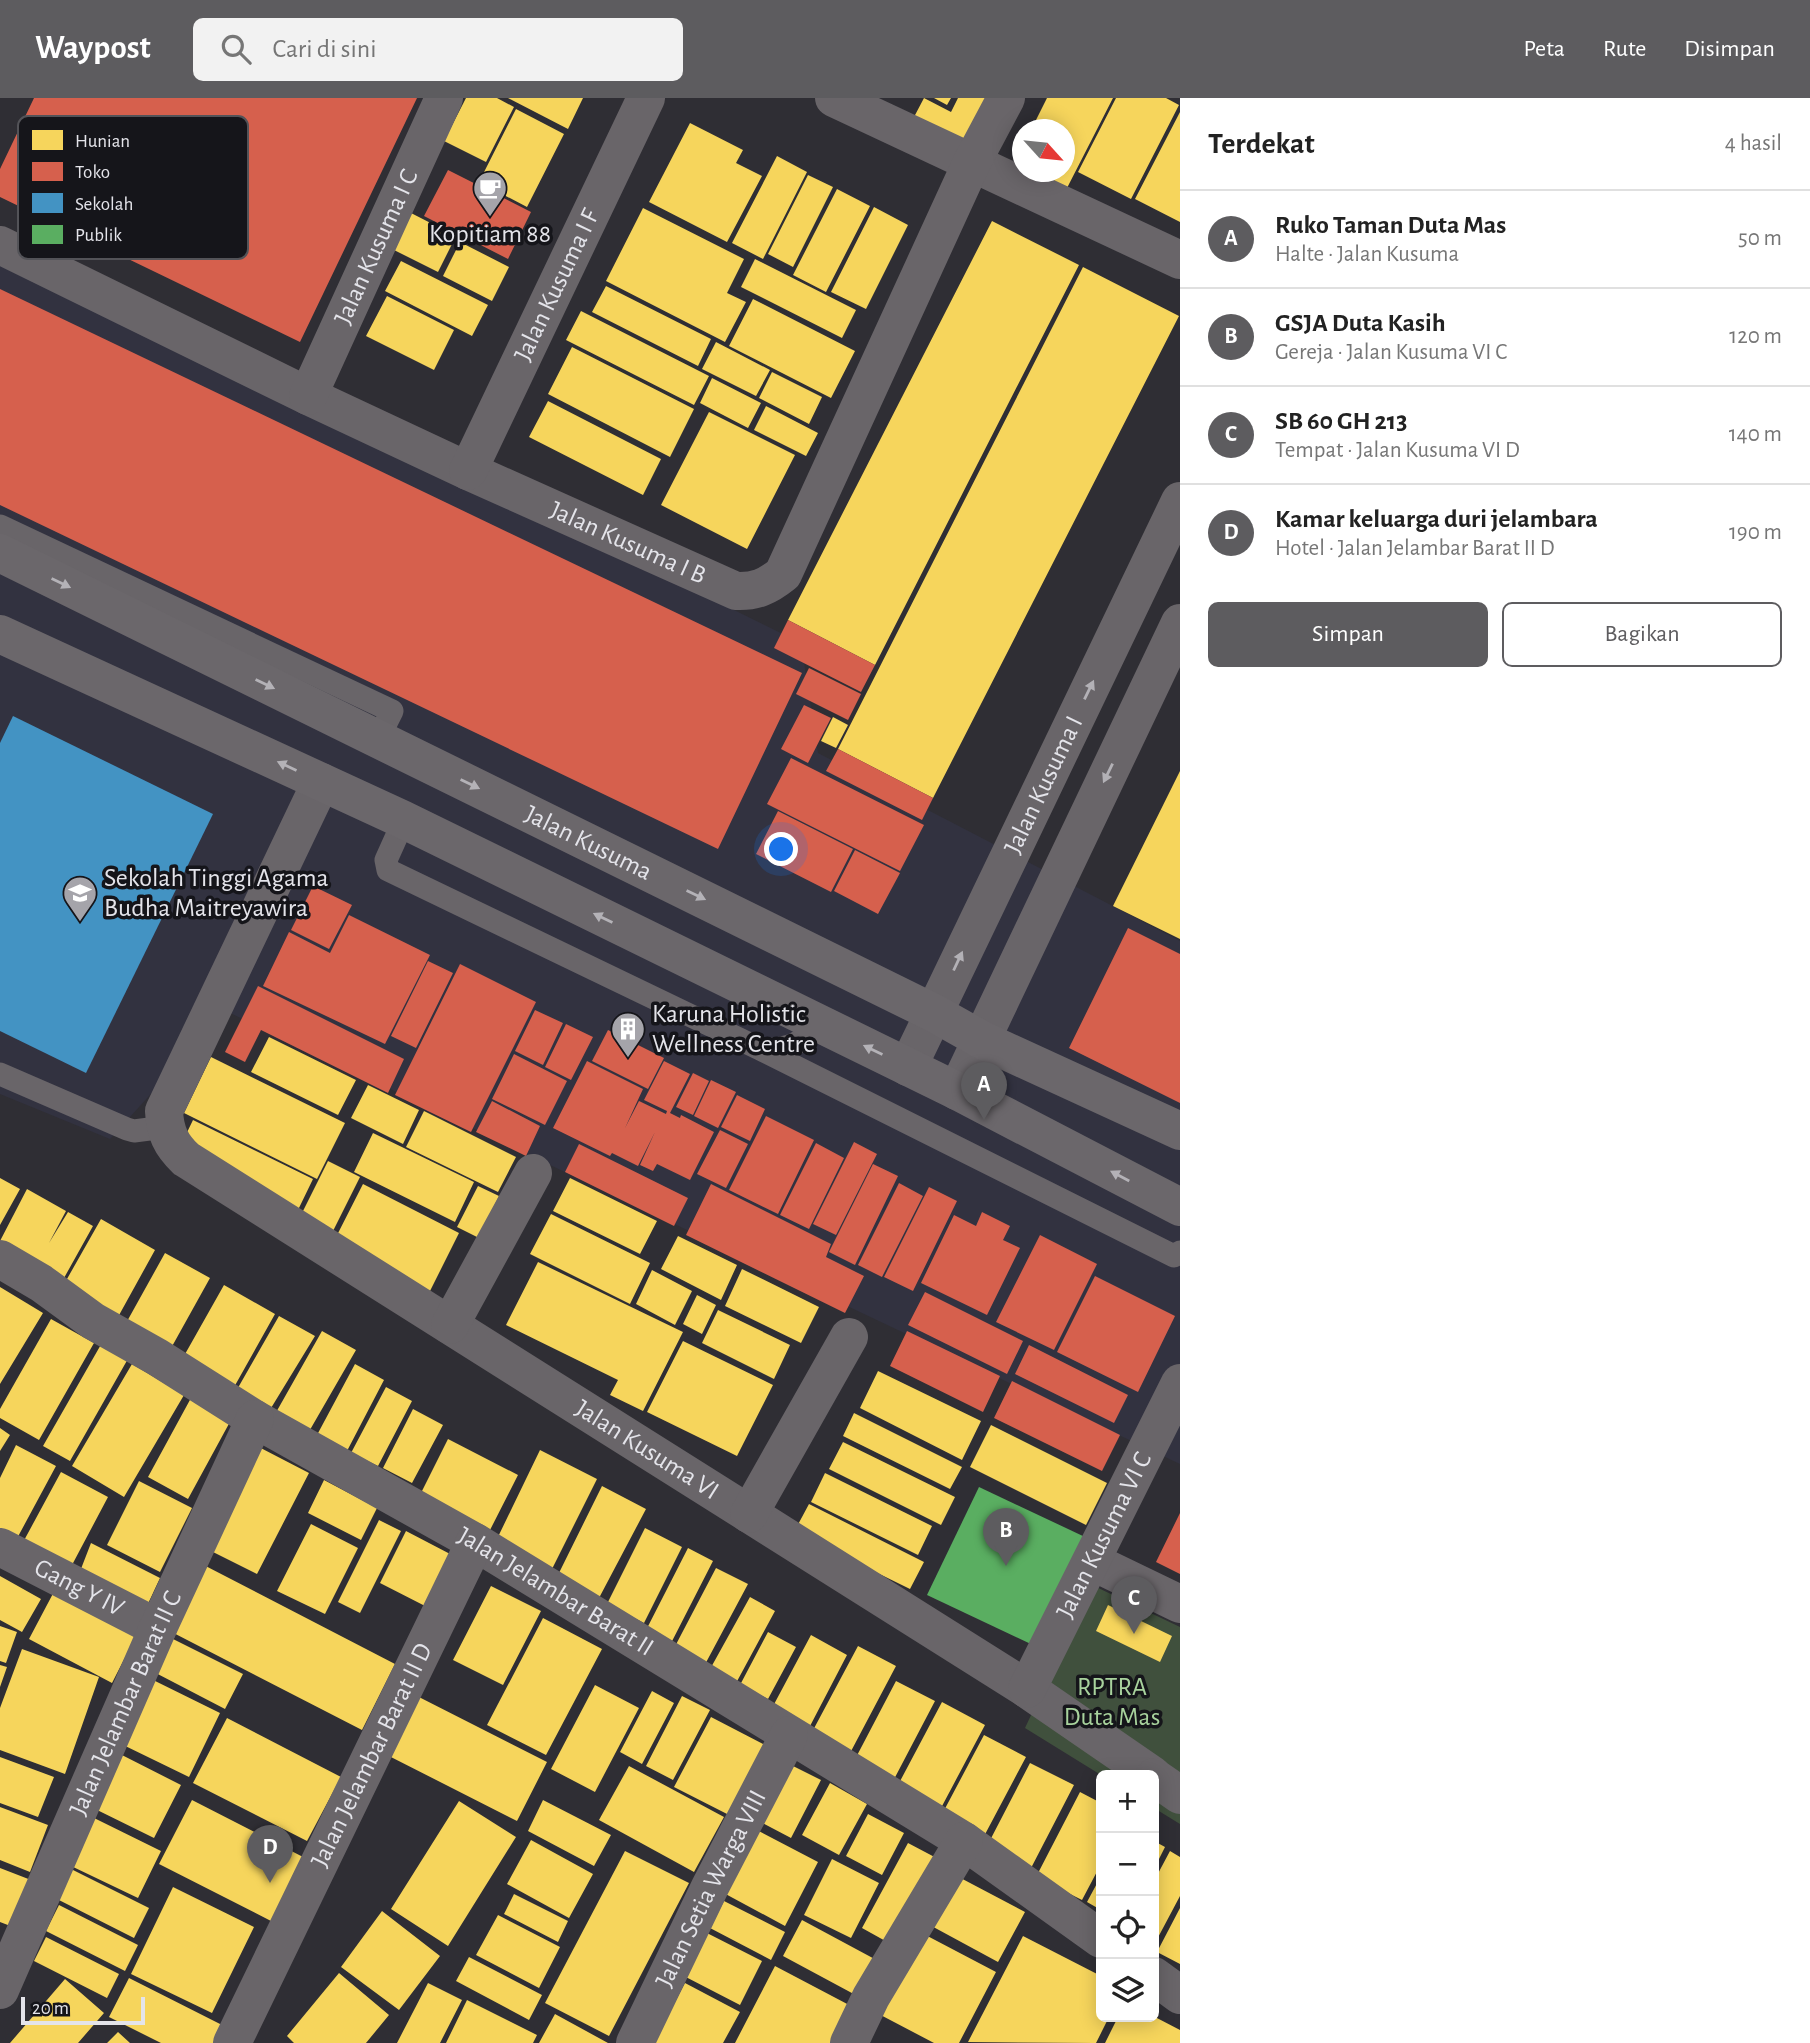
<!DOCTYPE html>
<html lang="id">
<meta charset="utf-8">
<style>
body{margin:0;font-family:"Alegreya Sans",sans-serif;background:#f2f2f2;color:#222}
.controls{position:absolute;right:21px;bottom:21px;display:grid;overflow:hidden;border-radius:10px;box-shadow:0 4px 18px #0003}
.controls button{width:63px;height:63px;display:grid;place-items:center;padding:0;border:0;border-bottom:2px solid #e0e0e0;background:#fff;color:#222;font:35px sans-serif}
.compass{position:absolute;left:1012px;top:21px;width:63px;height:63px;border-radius:50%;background:#fff;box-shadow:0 4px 18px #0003;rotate:117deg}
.scale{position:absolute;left:21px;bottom:18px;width:124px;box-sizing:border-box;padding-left:7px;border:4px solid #e4e4ea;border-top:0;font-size:19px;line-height:24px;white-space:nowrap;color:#e4e4ea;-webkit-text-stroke:5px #15151a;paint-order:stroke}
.you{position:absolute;left:782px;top:752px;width:24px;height:24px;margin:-18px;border:5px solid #fff;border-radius:50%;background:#1a73e8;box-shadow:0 0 0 10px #1a73e833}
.badge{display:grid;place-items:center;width:46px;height:46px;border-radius:50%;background:#5d5c5f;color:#fff;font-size:23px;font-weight:700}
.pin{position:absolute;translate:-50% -58px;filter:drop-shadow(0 2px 4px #0008)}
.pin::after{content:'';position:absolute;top:37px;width:24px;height:21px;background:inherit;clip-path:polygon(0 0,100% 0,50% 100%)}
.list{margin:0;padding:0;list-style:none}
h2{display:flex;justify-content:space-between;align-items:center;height:91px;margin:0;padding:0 28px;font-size:30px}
h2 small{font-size:23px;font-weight:400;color:#767676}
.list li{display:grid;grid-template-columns:46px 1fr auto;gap:21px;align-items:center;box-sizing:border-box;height:98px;padding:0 28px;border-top:2px solid #e0e0e0}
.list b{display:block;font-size:26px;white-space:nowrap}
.list p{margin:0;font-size:23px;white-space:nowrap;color:#767676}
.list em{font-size:23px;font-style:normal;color:#767676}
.actions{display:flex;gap:14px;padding:21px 28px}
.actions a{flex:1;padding:16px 0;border:2px solid #5d5c5f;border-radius:10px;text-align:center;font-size:24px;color:#5d5c5f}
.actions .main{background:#5d5c5f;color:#fff}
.icon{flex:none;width:38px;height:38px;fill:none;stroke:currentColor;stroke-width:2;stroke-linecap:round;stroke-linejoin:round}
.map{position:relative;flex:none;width:1180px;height:1945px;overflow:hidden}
header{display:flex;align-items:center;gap:42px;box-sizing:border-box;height:98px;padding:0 35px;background:#5d5c5f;color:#fff}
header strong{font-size:33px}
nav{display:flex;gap:38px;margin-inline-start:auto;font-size:24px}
.search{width:490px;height:63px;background:#f2f2f2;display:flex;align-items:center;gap:18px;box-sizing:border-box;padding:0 24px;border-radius:10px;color:#767676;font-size:26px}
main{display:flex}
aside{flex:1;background:#fff}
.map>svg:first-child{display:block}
.built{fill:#323240}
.green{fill:#40503d}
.homes{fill:#f6d55c}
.shops{fill:#d6604d}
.schools{fill:#4393c3}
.public{fill:#5aae61}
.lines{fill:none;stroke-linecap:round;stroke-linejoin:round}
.lane{stroke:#696569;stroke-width:23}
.street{stroke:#696569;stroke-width:38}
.secondary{stroke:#6b676b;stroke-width:38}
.oneway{fill:#b4b2b7}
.oneway2{fill:#b3b1b6}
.labels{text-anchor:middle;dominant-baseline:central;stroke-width:7;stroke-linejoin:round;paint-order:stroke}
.poi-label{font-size:26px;fill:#e4e4ea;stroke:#15151a;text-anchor:start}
.street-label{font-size:26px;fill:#e4e4ea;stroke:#15151a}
.park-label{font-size:26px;fill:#a8d29d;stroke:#15151a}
.key{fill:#15151a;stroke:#535358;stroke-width:2}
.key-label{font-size:19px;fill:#e4e4ea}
</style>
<header>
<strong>Waypost</strong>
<div class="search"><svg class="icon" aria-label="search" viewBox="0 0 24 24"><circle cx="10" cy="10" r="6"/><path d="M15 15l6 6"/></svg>Cari di sini</div>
<nav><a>Peta</a><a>Rute</a><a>Disimpan</a></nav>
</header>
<main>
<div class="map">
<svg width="1180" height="1945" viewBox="0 0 1180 1945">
<rect width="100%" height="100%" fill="#2f2e34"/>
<!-- built -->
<path class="built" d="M0,151L801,545L818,655L1180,843V1366L226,913L110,1041L0,996Z"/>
<!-- green -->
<path class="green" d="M1092,1487L1180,1529V1726L1154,1710V1677H1101L1025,1630Z"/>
<!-- homes -->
<path class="homes" d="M466,0H497L514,9L486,64L444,43Z
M508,0H583L568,31Z
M924,0L951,14L958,0H991L967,46L914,19Z
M934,0H951L947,7Z
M1047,0H1113L1067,90L1036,74H1064V32H1031Z
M1116,0H1166L1179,7L1131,101L1078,74Z
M516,11L564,36L527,109L479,84Z
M1180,14V124L1135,101Z
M690,25L743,52L736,65L762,78L727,144L649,104Z
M1022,49V67L1015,63Z
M777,58L807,74L763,161L732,145Z
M808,77L833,89L793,169L768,156Z
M837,91L870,108L826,194L793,177Z
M874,109L908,127L866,211L831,194Z
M643,110L744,161L727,195L746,204L725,244L606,183Z
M411,115L456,138L438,174L392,151Z
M992,123L1079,167L875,567L788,522Z
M460,144L509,169L492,203L443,178Z
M755,161L856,212L842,240L741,189Z
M401,163L488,207L472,238L385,193Z
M1083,169L1179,218L933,700L838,651Z
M606,188L711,241L698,268L592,214Z
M387,198L454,232L434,272L366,238Z
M753,201L855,253L831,300L729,248Z
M581,213L709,278L694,307L566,242Z
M716,244L770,272L756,298L702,271Z
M572,249L694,311L670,359L548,296Z
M772,274L822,299L809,326L759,300Z
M712,280L761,305L748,330L700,305Z
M548,303L661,361L643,397L529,339Z
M766,308L818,335L806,358L754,332Z
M709,314L795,357L747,451L661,407Z
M833,619L848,627L836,650L821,643Z
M1180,673V841L1113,808Z
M269,939L356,982L338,1017L251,974Z
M211,959L345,1025L317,1081L184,1015Z
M368,987L419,1012L403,1046L351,1020Z
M424,1013L516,1059L498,1094L406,1049Z
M193,1022L313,1081L298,1112L178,1053Z
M373,1035L474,1084L455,1124L354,1074Z
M328,1063L360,1079L330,1139L298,1123Z
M0,1080L20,1091L0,1127Z
M570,1080L657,1123L640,1156L553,1113Z
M363,1086L459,1135L430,1193L333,1145Z
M478,1088L499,1098L479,1140L457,1129Z
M27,1091L66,1113L49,1145L68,1114L93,1128L64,1180L0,1143Z
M551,1116L650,1165L630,1206L530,1156Z
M101,1121L155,1152L118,1219L63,1188Z
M678,1138L737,1167L721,1202L661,1171Z
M165,1155L210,1180L170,1252L125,1227Z
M538,1164L683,1234L643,1313L610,1297L618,1282L506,1227Z
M742,1171L819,1209L801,1245L725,1208Z
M652,1172L692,1193L675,1227L636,1206Z
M224,1187L275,1216L233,1291L180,1265Z
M0,1189L43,1215L0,1286Z
M697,1197L716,1207L702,1236L683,1226Z
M718,1212L790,1247L774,1281L702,1245Z
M279,1218L315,1238L268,1315L235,1295Z
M51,1221L94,1245L39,1342L0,1320V1311Z
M322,1233L356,1252L307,1337L274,1318Z
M103,1243L129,1259L70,1363L43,1348Z
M683,1243L773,1287L737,1358L647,1314Z
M132,1266L184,1297L124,1399L72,1368Z
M355,1266L384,1282L347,1353L317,1337Z
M878,1273L981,1323L962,1362L860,1310Z
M386,1289L412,1303L378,1368L351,1355Z
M191,1300L231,1322L188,1401L148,1379Z
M413,1311L443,1327L412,1385L383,1370Z
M854,1315L962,1369L950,1391L843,1338Z
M991,1327L1107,1385L1086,1427L970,1369Z
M0,1330L10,1337L0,1353Z
M448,1341L518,1377L489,1434L419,1399Z
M249,1344L309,1375L257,1476L197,1446Z
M843,1344L955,1399L941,1427L829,1371Z
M16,1347L56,1368L14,1446L0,1438V1380Z
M540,1352L597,1381L552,1471L496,1443Z
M61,1374L108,1399L72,1467L21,1448Z
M825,1375L932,1428L918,1457L811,1404Z
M324,1382L377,1410L361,1442L308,1415Z
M139,1383L192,1410L160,1474L107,1447Z
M602,1388L646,1411L599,1500L556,1481Z
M809,1406L924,1464L910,1491L794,1434Z
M379,1422L401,1433L360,1515L338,1504Z
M311,1426L358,1450L325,1516L277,1493Z
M645,1430L682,1449L644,1525L607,1506Z
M406,1433L452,1457L427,1509L380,1485Z
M91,1445L160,1480L146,1510L79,1476Z
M688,1450L713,1463L667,1553L642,1540Z
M194,1462L395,1566L362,1632L160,1528Z
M716,1470L748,1486L702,1572L671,1556Z
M0,1478L41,1501L22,1534L0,1522Z
M57,1488L139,1532L112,1585L29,1541Z
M491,1488L541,1513L503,1587L453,1562Z
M750,1499L775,1513L735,1587L709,1573Z
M1108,1507L1172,1538L1160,1564L1096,1533Z
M543,1520L602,1551L546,1657L487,1627Z
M0,1528L17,1534L6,1565L0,1563Z
M768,1534L796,1549L768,1601L740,1587Z
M811,1537L847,1557L809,1630L772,1610Z
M167,1538L243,1576L225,1611L150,1572Z
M858,1548L896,1568L849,1657L811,1636Z
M22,1551L99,1579L65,1676L0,1652V1610Z
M0,1567L7,1569L0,1589Z
M147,1579L220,1615L189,1679L115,1643Z
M896,1583L935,1603L891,1687L852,1667Z
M595,1587L639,1610L595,1694L551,1671Z
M652,1593L674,1605L642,1666L620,1654Z
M413,1596L547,1664L517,1723L383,1655Z
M682,1598L710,1612L673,1682L646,1668Z
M942,1604L985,1627L941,1710L898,1687Z
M711,1619L765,1647L729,1717L674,1689Z
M227,1620L341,1679L307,1743L193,1685Z
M984,1637L1026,1659L982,1742L940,1720Z
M116,1654L181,1687L154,1740L89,1708Z
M0,1659L54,1679L38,1719L0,1705Z
M785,1664L821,1682L791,1740L755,1721Z
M1030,1665L1074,1687L1030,1772L986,1750Z
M629,1668L724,1719L694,1774L599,1722Z
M830,1685L867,1706L839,1757L802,1737Z
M1080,1694L1101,1705V1766L1082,1802L1036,1779Z
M192,1702L303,1759L271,1823L159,1766Z
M543,1702L611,1737L594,1768L528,1733Z
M459,1703L516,1739L448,1848L391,1811Z
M0,1709L48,1727L30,1774L0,1762Z
M868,1716L904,1735L882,1777L846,1758Z
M92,1719L161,1753L138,1800L69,1767Z
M753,1730L818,1764L785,1828L720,1793Z
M531,1742L593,1776L569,1820L507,1786Z
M1154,1743L1165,1749L1154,1771Z
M908,1745L944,1764L898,1850L862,1830Z
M625,1753L689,1785L609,1938L545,1905Z
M1170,1753L1180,1759V1798L1154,1847V1783Z
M832,1761L879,1785L851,1840L804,1817Z
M65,1768L149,1810L134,1840L51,1798Z
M0,1770L31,1782L13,1829L0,1824Z
M953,1776L1025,1814L998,1864L926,1825Z
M1101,1778V1812L1087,1804Z
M173,1789L254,1829L212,1915L131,1876Z
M514,1796L568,1823L558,1844L504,1816Z
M724,1803L785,1834L771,1862L710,1830Z
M59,1807L138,1847L125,1873L46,1833Z
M1180,1810V1866L1157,1854Z
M382,1813L440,1858L399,1912L341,1869Z
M498,1817L560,1849L539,1890L476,1857Z
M802,1822L882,1865L863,1901L783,1858Z
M916,1832L996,1874L959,1945H934L873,1913Z
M703,1833L762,1863L740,1907L680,1876Z
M1023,1838L1101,1878V1919H1109L1096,1945L968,1944Z
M46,1839L119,1876L107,1900L34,1863Z
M469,1859L542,1897L529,1922L456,1883Z
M775,1868L851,1908L831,1945H735Z
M339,1875L389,1917L366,1945H294L287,1938Z
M129,1880L224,1928L216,1945H161L109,1919Z
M65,1881L104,1915L78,1945H10Z
M428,1885L462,1902L440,1945H397Z
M685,1885L740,1914L723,1945H653Z
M467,1902L537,1937L533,1945H446Z
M555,1916L608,1945H539Z
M1118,1919H1155L1180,1932V1945H1105Z
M118,1934L130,1945H107Z"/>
<!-- shops -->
<path class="shops" d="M34,0H417L300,244L0,99V71Z
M448,72L531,114L508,161L424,118Z
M0,191L802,575L718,751L0,407Z
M788,522L875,567L861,594L774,550Z
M809,570L861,596L848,622L796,596Z
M804,607L831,620L808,665L781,651Z
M838,651L933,700L922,722L826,673Z
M791,660L924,727L900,773L767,706Z
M778,713L853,751L831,794L756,756Z
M855,752L900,775L878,816L834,793Z
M313,788L352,807L329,851L291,832Z
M349,817L430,857L385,946L263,888L289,834L330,855Z
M1128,830L1180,856V1005L1069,950Z
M428,863L453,875L416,950L391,938Z
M460,866L536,904L471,1034L395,997Z
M258,888L404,961L388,995L261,932L245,964L225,954Z
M535,912L563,925L543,967L515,953Z
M566,926L593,939L571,982L545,969Z
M608,932L664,960L648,991L592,963Z
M514,956L567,983L545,1027L492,1001Z
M587,963L643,991L625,1030L639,1003L666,1016L667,1013L644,1002L664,963L690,976L670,1015L680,1020L681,1017L714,1034L690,1082L657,1066L653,1073L640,1067L655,1034L638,1068L612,1055L610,1058L553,1030Z
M693,975L709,983L693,1017L676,1009Z
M711,982L736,994L718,1030L694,1018Z
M737,997L765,1011L750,1043L721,1029Z
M492,1003L540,1028L526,1058L476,1034Z
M766,1018L814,1042L778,1116L729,1092Z
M720,1032L748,1046L726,1090L697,1076Z
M854,1044L877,1056L836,1137L813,1126Z
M816,1045L844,1060L809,1131L780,1117Z
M579,1046L688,1100L674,1128L565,1074Z
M873,1066L898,1078L855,1167L829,1154Z
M899,1085L923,1098L882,1179L858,1167Z
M711,1086L831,1146L826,1159L864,1178L845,1215L686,1137Z
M929,1089L957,1103L913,1193L884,1179Z
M982,1114L1010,1128L1003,1142L1020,1150L987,1217L921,1185L954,1117L976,1128Z
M1040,1137L1097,1166L1054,1252L996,1224Z
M1095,1178L1175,1218L1138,1294L1057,1254Z
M925,1194L1023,1243L1007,1276L908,1227Z
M907,1233L1000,1278L983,1314L890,1268Z
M1029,1247L1128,1297L1114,1325L1015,1276Z
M1012,1283L1120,1337L1102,1373L994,1320Z
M1180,1415V1476L1156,1464Z"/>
<!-- schools -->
<path class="schools" d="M13,618L213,716L86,975L0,933V645Z"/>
<!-- public -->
<path class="public" d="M979,1389L1085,1439L1033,1547L927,1497Z"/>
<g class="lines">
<!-- lane -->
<path class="lane" d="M0,428L392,613L378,641
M404,722L386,762L388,772L762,952C793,950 798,947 819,926
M762,952L1174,1158L1180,1154
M0,976L127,1031L134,1033L165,1029"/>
<!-- street -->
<g class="street">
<path d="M834,0L1180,162"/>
<path id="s1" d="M0,147L308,298L468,373L736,493C756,494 768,488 783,476L972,64L1006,0"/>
<path id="s2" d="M308,298L444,0"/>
<path id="s3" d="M468,373L646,0"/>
<path id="s4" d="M321,684L164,1013C165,1034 171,1047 186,1061L1027,1591L1152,1677"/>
<path id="s5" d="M908,969L1180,403"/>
<path d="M957,993L1180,525"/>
<path id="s6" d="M0,1161L41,1185L93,1223L157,1259L255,1321L475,1444L964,1743L1101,1841"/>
<path d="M450,1227L533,1075"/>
<path d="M749,1416L849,1239"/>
<path id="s7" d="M0,1449L158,1530"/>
<path d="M1093,1464L1180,1506"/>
<path id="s8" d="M1027,1591L1180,1285"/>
<path d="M1154,1679L1180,1697"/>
<path d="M1154,1878L1180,1897"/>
<path id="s9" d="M0,1892L158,1530L255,1321"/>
<path id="s10" d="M232,1945L475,1444"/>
<path id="s11" d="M635,1945L710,1789L789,1637"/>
<path d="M849,1945L871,1899L964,1743"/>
</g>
<!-- secondary -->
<g class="secondary">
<path id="s12" d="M0,455L934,915L982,942L1180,1033"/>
<path d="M0,536L404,722L957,993L1180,1109"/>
</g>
</g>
<!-- one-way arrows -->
<defs><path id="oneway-solid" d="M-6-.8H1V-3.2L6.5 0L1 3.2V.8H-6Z" transform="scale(1.75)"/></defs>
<g class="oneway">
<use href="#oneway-solid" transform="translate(61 485) rotate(26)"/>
<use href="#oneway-solid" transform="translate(265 586) rotate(26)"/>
<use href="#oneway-solid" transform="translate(287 668) rotate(-155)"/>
<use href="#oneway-solid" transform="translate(470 686) rotate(26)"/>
<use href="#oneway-solid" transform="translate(696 797) rotate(26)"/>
<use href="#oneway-solid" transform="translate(603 820) rotate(-154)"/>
<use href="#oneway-solid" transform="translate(873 952) rotate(-154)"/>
<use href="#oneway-solid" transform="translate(1120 1078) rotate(-152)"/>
</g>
<g class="oneway2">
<use href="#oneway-solid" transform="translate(1089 592) rotate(-64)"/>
<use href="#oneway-solid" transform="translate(1108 675) rotate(116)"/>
<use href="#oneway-solid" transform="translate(958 863) rotate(-65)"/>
</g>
<!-- icons -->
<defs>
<g id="cafe-pin" transform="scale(1.75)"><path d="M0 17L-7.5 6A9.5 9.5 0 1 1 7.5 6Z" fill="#a5a4aa" stroke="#15151a"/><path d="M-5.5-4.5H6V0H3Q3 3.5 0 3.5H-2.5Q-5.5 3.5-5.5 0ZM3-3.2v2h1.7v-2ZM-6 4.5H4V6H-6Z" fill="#fff"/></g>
<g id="university-pin" transform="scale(1.75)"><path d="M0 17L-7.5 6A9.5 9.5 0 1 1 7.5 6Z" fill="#a5a4aa" stroke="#15151a"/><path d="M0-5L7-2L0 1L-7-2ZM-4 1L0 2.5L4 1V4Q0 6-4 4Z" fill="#fff"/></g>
<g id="building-pin" transform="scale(1.75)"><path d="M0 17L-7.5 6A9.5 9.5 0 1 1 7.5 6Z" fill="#a5a4aa" stroke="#15151a"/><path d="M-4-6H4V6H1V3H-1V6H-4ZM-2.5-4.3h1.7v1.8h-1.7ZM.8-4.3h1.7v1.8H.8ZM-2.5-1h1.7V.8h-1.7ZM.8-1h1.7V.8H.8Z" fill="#fff"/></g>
</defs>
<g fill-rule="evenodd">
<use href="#cafe-pin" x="490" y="90"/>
<use href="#university-pin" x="80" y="795"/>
<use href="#building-pin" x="628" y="931"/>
</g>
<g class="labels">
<!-- poi labels -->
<g class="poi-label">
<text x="490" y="136" text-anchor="middle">Kopitiam 88</text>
<text x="104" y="780">Sekolah Tinggi Agama<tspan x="104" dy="30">Budha Maitreyawira</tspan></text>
<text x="652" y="916">Karuna Holistic<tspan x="652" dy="30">Wellness Centre</tspan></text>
</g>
<!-- street labels -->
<g class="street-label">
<text stroke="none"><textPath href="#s2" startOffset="164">Jalan Kusuma I C</textPath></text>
<text stroke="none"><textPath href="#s3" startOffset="206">Jalan Kusuma I F</textPath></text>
<text stroke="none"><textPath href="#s1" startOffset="695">Jalan Kusuma I B</textPath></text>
<text stroke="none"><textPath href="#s5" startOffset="313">Jalan Kusuma I</textPath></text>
<text stroke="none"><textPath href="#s12" startOffset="656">Jalan Kusuma</textPath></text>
<text stroke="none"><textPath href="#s4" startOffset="964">Jalan Kusuma VI</textPath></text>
<text stroke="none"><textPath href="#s8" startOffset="172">Jalan Kusuma VI C</textPath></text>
<text stroke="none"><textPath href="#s7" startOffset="89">Gang Y IV</textPath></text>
<text stroke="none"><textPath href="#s6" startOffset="648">Jalan Jelambar Barat II</textPath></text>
<text stroke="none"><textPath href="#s9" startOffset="313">Jalan Jelambar Barat II C</textPath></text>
<text stroke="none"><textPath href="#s10" startOffset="320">Jalan Jelambar Barat II D</textPath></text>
<text stroke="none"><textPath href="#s11" startOffset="172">Jalan Setia Warga VIII</textPath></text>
</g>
<!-- park labels -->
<g class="park-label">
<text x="1112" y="1589">RPTRA<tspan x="1112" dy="30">Duta Mas</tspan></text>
</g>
</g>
<!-- legend -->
<rect x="18" y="18" width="230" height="143" rx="10" class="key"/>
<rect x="32" y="32" width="31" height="20" fill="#f6d55c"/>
<rect x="32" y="64" width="31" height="19" fill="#d6604d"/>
<rect x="32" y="95" width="31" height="20" fill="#4393c3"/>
<rect x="32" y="127" width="31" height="19" fill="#5aae61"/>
<g class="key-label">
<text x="75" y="49">Hunian</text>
<text x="75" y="80">Toko</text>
<text x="75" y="112">Sekolah</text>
<text x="75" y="143">Publik</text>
</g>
</svg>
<div class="controls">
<button>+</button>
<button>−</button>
<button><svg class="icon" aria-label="locate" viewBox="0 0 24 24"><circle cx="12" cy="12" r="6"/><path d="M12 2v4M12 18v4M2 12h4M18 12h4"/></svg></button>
<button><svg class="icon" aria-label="layers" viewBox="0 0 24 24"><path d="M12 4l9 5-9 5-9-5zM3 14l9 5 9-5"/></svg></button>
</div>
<svg class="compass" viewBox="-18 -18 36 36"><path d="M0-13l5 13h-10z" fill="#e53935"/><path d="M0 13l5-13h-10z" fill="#767676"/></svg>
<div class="scale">20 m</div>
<div class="you"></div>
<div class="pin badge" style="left:984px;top:1022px">A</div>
<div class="pin badge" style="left:1006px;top:1468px">B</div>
<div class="pin badge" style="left:1134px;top:1536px">C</div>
<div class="pin badge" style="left:270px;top:1785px">D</div>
</div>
<aside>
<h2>Terdekat<small>4 hasil</small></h2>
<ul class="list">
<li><span class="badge">A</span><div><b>Ruko Taman Duta Mas</b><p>Halte · Jalan Kusuma</p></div><em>50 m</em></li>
<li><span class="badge">B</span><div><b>GSJA Duta Kasih</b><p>Gereja · Jalan Kusuma VI C</p></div><em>120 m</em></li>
<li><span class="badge">C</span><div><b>SB 60 GH 213</b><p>Tempat · Jalan Kusuma VI D</p></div><em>140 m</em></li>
<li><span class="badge">D</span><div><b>Kamar keluarga duri jelambara</b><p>Hotel · Jalan Jelambar Barat II D</p></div><em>190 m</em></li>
</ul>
<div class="actions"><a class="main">Simpan</a><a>Bagikan</a></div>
</aside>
</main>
